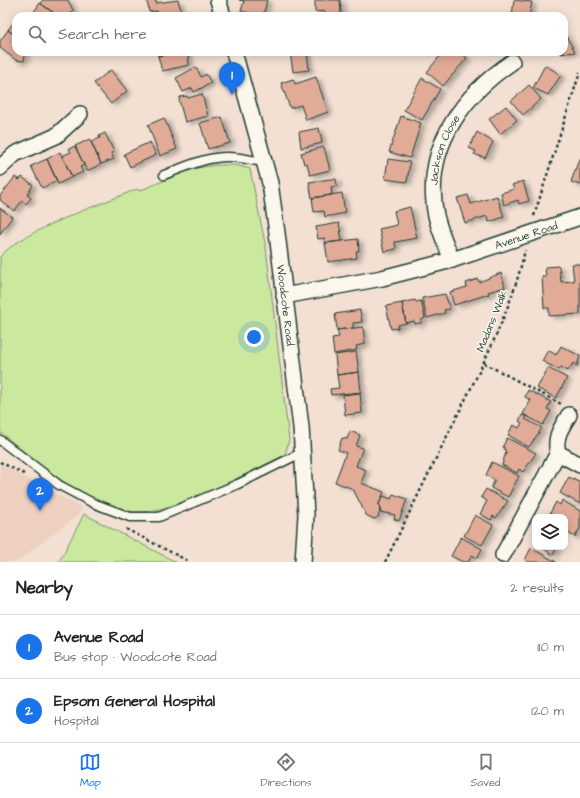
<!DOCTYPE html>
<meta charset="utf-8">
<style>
body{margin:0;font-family:"Architects Daughter",sans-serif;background:#f2f2f2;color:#222}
.controls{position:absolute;right:12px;bottom:12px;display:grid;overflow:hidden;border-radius:8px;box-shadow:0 2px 10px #0003}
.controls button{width:36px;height:36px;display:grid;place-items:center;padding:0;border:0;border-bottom:1px solid #e0e0e0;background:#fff;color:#222;font:20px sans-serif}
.you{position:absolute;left:254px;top:337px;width:14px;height:14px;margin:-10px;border:3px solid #fff;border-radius:50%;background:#1a73e8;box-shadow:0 0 0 6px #1a73e833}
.badge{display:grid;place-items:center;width:26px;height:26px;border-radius:50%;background:#1a73e8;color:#fff;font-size:13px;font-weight:700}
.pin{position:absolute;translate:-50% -33px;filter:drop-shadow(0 1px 2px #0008)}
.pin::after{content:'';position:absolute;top:21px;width:14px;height:12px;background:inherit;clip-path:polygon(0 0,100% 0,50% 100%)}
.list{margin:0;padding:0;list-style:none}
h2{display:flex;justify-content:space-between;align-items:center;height:52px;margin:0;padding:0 16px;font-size:17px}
h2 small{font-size:13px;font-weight:400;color:#767676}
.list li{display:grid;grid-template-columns:26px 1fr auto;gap:12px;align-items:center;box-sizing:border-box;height:64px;padding:0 16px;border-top:1px solid #e0e0e0}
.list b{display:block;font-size:15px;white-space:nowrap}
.list p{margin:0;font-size:13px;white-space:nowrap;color:#767676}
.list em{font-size:13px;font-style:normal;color:#767676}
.icon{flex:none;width:22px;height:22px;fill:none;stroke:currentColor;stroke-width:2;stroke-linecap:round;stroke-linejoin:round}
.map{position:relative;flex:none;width:580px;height:562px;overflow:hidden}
.search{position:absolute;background:#fff;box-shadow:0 2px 10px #0003;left:12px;right:12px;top:12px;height:44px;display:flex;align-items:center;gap:10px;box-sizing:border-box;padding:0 14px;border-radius:12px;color:#767676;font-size:15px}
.sheet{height:180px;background:#fff}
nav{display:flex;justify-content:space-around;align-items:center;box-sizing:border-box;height:56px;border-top:1px solid #e0e0e0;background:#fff;font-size:11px;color:#767676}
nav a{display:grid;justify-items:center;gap:2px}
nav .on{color:#1a73e8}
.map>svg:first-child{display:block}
.built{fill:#eed0c1}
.green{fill:#cbe89f;stroke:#75926a}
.building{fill:#e1ab98;stroke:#1f3d34;filter:url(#shadow)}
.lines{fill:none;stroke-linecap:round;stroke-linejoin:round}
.service-casing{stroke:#1f3d34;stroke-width:11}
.minor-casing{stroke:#1f3d34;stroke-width:18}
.path{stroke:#1f3d34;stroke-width:2.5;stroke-dasharray:3 3;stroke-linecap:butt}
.service{stroke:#fbf7ec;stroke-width:8}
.minor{stroke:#fbf7ec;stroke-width:15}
.labels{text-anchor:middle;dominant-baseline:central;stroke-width:3;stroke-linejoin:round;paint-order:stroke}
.street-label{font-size:11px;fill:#1f3d34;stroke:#fbf7ec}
</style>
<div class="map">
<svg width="580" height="562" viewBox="0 0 580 562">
<defs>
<filter id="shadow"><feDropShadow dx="4.5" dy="2.5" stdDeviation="2" flood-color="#0004"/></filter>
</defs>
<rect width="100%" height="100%" fill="#f3e0d3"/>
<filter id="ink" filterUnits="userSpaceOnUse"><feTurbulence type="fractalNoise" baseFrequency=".025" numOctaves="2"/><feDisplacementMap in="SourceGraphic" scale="8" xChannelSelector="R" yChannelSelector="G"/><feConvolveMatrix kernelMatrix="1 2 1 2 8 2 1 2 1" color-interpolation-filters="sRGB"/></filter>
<g filter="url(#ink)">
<!-- built -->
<path class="built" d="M0,464L82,508L78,515L17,562H0Z"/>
<!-- green -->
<path class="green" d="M216,165H236L250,169L266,248L289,440L285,455C248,472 176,513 136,512C90,510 35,460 0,432V257C20,231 105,203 137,189L139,191L191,169Z
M84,514L176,562H59Z"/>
<!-- building -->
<path class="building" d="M43,0H68L73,10L69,16H58L40,3Z
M147,0H156V3L178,0L182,14L158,16L157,11L149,12Z
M239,0H267L263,16L241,11L244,1Z
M315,0H340L341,14L325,16V11L315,12Z
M514,0L532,2L529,16H512Z
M40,3L58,16H31Z
M16,19V36L8,30Z
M8,30L16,36V52H21L25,54L24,61L16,60L0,48V41Z
M564,32L575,52L561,54L560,52H564Z
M157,52H179L158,56Z
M179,52H188L189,65L162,71L158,56Z
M290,52H307L309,70L293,72Z
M443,52H460L467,58L443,86L427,72Z
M545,65L561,75L548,95L533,88Z
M196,67L201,77L206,74L211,83L194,92L192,88L183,92L176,78Z
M111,70L127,91L111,104L94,83Z
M316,77L328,112L306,120L301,105L290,108L281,83L293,79L295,84Z
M422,78L440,89L422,120L404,110Z
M529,85L541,99L523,115L511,101Z
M202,94L208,116L185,122L179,100L180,97L187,96L188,98Z
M506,106L517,120L500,134L489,119Z
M401,116L421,123L410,158L389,152Z
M222,117L230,143L208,149L200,123Z
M164,118L177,149L160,156L148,125Z
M319,128L322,143L301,148L299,132Z
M477,132L493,142L485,158L474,154L476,151L469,148Z
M105,133L114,152L111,153L114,159L101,164L91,142L100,138L99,136Z
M90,139L101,164L87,171L75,146Z
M150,142L156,155L130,167L124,154Z
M75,146L84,165L80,167L83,172L72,177L62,156L71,152L69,149Z
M324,147L330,170L310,175L307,163L304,164L301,153Z
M60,152L72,177L58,184L47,159Z
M47,159L57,181L42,188L31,166Z
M388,159L410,162L407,182L385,179Z
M579,159H580V185L571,182Z
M15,177L19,180L22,177L33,185L27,195L31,198L26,204L22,201L14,211L0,200V196Z
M330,179H336L337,186L331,187L332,195L312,198L309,182Z
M523,181L529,201L519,204L518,200L504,205L501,193L514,189L512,185Z
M342,193L345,213L325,217L324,211L314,212L312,198Z
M468,195L471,204L497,196L504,217L489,222L487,216L465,223L457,198Z
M410,207L417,238L395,242L396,249L384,252L379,229L397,225L394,211Z
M0,208L12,217L0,234Z
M339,223L342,241L325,243V238L318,239L316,227Z
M358,239L359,251H356L357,258L328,262L325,243Z
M572,264H580V314L549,316V308H544L542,277H546L545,267L559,266L561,282L574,281Z
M501,273L505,287L488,292L489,294L454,305L450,292L467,287L466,283L478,279L479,282Z
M445,294L450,309L444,310L445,313L427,318L422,298Z
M415,300L416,302L421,301L425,318L421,320V323L415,324L414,321L406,323L402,303Z
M402,303L406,323L398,325V328L391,329L386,306Z
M360,310L362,322L353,323V328L337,330L335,314Z
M363,327L365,344L356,346L357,350L334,354L332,338L339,337L337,330Z
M561,346L580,356L577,366L573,363L568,371L561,367L559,370L542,361L548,350L556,355Z
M356,352L359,372L337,375L335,355Z
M548,368L567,378L556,398L537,388Z
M359,372L361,392L331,395L330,389L339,388L337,375Z
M528,390L551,402L547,409L551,411L543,425L523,414L531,400L525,397Z
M360,393L362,413L345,415L343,395Z
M522,415L527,417L525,419L542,428L529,447L508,435L513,425L519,428L522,423L519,421Z
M350,431L360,435L356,446L363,448L356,466L366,470L361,483L384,492L379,504L381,508L378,517L374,519L366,515L353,489L335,482L346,453L338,450L342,438L347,439Z
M507,438L536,453L523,472L519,469L517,473L502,465L506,452L503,446Z
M492,462L519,476L508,497L491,488L495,480L486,475Z
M569,477L580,483V504L560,493Z
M486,489L508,501L496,518L493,516L491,520L480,514L487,501L481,497Z
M393,494L407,499L399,521L394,519L395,515L380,512L379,504L383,496L391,499Z
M562,500L580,511V528L575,537L565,531V517L549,515L556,502L560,505Z
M475,515L493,525L482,545L464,536Z
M461,537L482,549L477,558L472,555L468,562H463L451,556Z
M541,547H557L553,555Z
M531,548L556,562H528L525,560Z"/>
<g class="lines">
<!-- service casing -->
<g class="service-casing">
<path id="service" d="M164,175C185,167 207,156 230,157C241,157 253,161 264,162
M0,440L59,485L93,503L130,517H159L238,484L303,452"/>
</g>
<!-- minor casing -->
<g class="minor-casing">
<g id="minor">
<path d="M218,0L223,16"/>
<path id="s1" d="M234,52L270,183L277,233L301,427L306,515L303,562"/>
<path d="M0,168L15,154L56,136L80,114"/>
<path id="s2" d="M452,260C445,242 435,221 434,202C428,142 465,94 512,62"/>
<path id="s3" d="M284,296L382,278L452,260L580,217"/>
<path d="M569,415C561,428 554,437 558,453L580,465"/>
<path d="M503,555L558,453"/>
</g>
</g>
<!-- path -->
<path class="path" d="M534,216L580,72
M484,363L561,404
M0,462L24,474
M126,529L190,562
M385,562C409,514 432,466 456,418C483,364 512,309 525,250"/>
<!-- service -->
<use href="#service" class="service"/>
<!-- minor -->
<use href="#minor" class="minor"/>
</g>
</g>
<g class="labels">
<!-- street labels -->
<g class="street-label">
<text stroke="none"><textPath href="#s2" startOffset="115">Jackson Close</textPath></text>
<text stroke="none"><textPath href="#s3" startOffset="250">Avenue Road</textPath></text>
<text stroke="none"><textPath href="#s1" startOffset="259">Woodcote Road</textPath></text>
<text transform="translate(492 321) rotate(-68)">Madans Walk</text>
</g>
</g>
</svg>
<div class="controls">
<button><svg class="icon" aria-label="layers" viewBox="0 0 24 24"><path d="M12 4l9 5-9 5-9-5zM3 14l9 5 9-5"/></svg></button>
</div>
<div class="you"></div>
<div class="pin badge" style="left:232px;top:95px">1</div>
<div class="pin badge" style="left:40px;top:511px">2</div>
<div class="search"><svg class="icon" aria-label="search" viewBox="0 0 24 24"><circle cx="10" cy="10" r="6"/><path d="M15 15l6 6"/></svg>Search here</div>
</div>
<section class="sheet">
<h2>Nearby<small>2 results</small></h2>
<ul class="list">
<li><span class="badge">1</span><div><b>Avenue Road</b><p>Bus stop · Woodcote Road</p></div><em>110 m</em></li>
<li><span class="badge">2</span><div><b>Epsom General Hospital</b><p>Hospital</p></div><em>120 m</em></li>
</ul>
</section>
<nav>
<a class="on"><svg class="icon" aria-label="map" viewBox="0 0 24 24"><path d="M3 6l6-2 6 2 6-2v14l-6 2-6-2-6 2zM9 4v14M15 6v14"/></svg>Map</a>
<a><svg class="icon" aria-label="directions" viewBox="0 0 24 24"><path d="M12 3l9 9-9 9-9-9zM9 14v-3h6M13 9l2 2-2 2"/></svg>Directions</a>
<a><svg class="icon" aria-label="saved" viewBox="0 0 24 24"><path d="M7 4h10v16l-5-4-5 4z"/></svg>Saved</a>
</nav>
